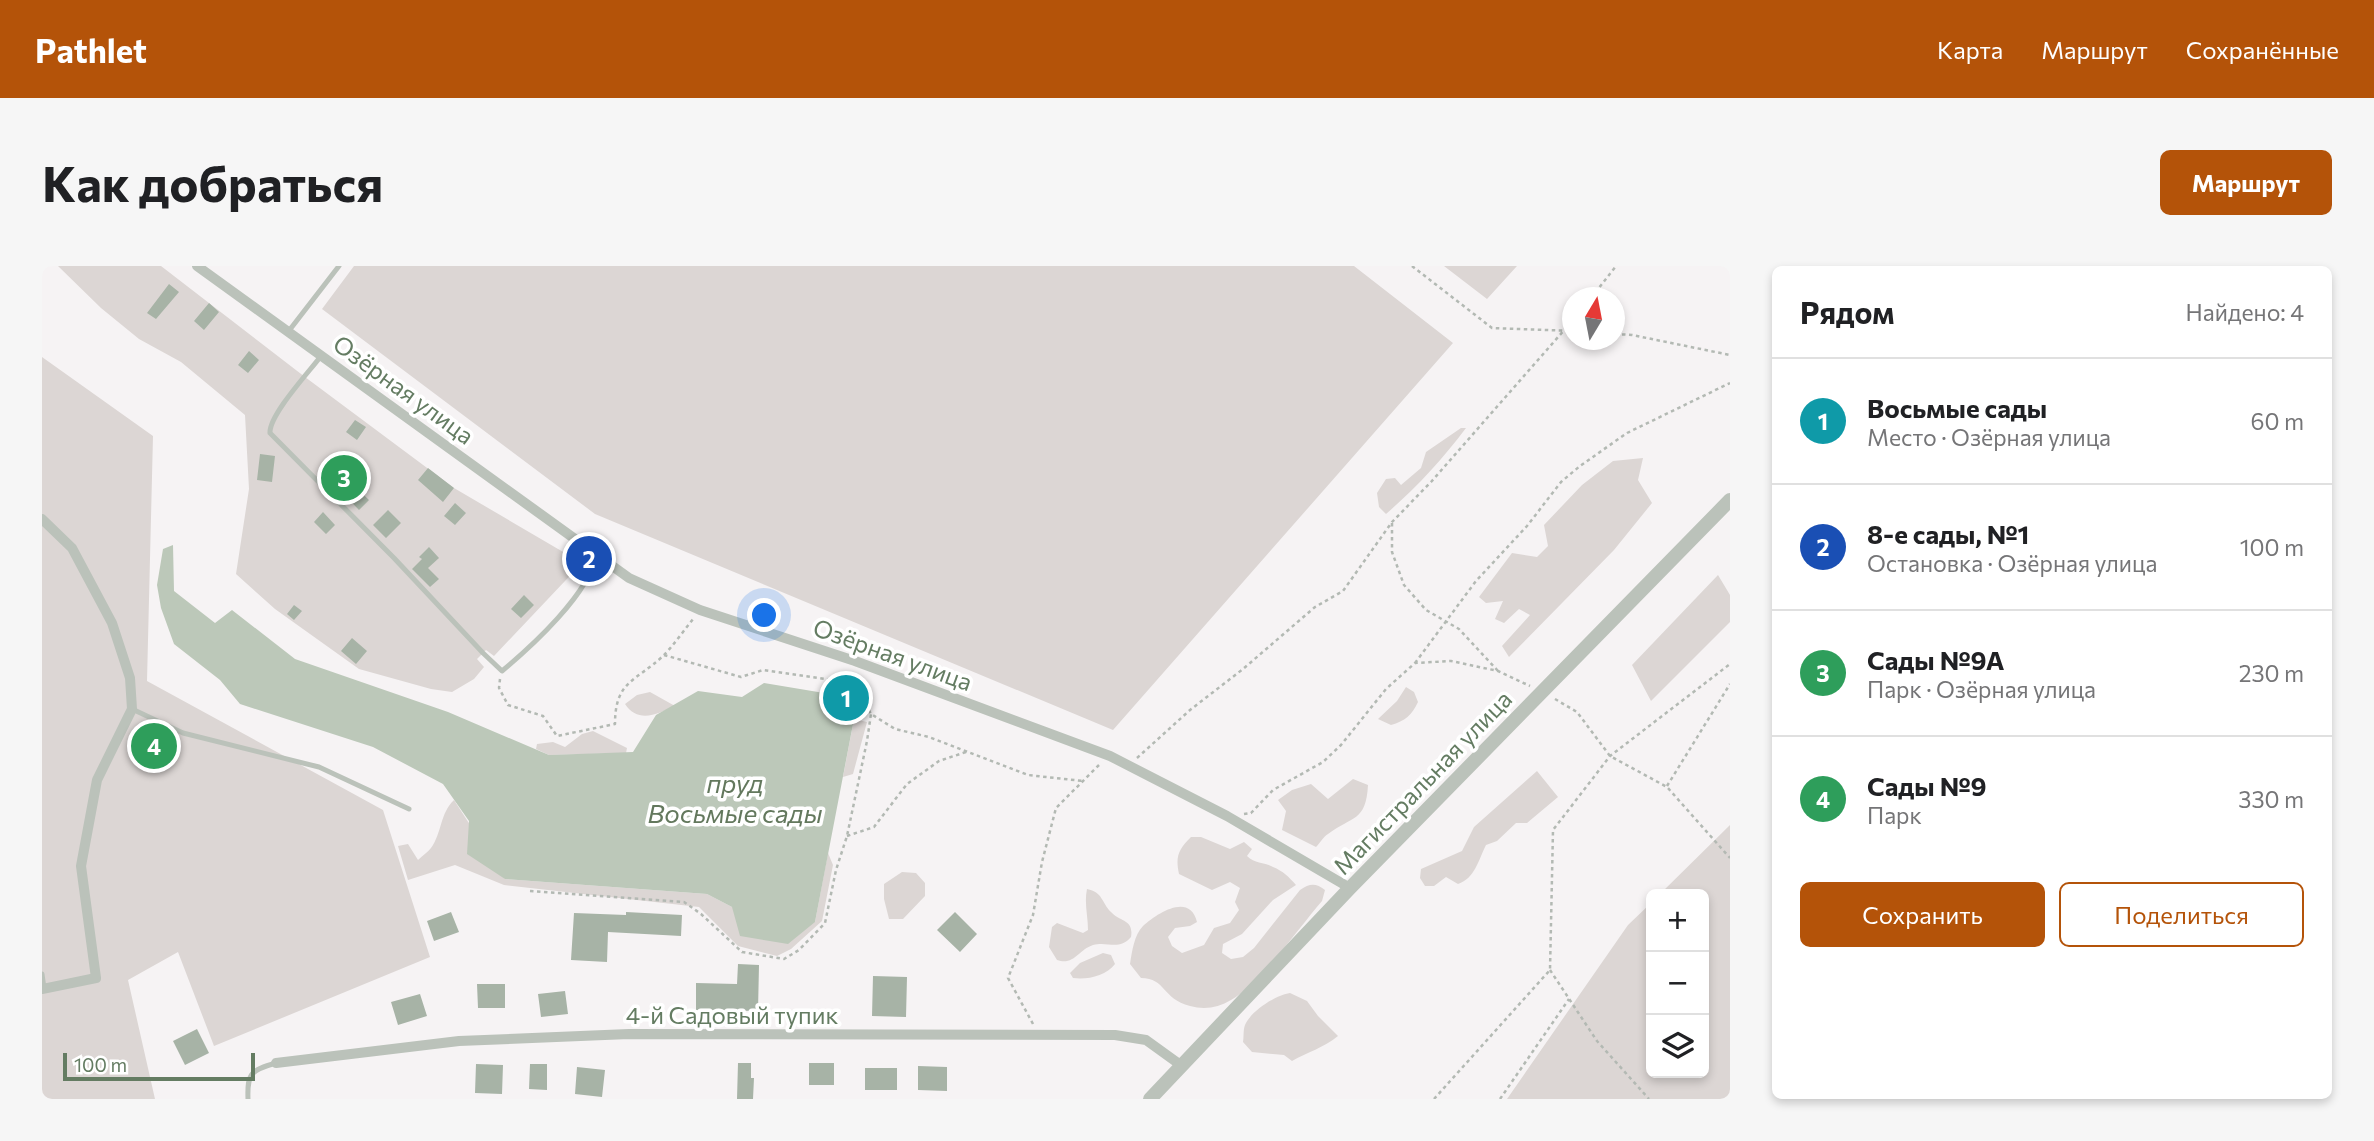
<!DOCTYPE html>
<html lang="ru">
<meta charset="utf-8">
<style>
body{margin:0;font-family:Commissioner,sans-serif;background:#f6f6f6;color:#202124}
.controls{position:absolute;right:21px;bottom:21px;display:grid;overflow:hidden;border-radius:10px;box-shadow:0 4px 10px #0003}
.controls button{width:63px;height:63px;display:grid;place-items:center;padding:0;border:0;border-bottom:2px solid #e0e0e0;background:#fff;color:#202124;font:35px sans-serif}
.compass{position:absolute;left:1520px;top:21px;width:63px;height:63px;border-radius:50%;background:#fff;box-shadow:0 4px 10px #0003;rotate:10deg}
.scale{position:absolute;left:21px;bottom:18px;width:192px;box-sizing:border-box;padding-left:7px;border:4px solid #647c62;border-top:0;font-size:19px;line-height:24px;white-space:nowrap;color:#647c62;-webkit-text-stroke:5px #fff;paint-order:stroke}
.you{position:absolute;left:723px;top:350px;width:24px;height:24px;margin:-18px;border:5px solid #fff;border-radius:50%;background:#1a73e8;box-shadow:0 0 0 10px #1a73e833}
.badge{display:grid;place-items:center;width:46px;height:46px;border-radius:50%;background:#b45309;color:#fff;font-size:23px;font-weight:700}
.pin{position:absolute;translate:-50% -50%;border:4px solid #fff;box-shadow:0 2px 7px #0006}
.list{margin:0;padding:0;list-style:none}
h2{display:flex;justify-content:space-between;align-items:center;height:91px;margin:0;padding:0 28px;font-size:30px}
h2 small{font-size:23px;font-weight:400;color:#757577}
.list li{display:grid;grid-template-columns:46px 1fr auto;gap:21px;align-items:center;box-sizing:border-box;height:126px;padding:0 28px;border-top:2px solid #e0e0e0}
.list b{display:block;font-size:26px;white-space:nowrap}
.list p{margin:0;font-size:23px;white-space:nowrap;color:#757577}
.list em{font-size:23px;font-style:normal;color:#757577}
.actions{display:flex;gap:14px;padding:21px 28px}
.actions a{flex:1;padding:16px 0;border:2px solid #b45309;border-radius:10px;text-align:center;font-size:24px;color:#b45309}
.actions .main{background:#b45309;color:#fff}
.icon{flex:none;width:38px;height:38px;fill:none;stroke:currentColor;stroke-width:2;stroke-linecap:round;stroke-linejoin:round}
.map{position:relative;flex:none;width:1688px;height:833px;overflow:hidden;border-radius:10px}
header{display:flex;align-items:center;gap:42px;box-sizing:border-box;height:98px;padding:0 35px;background:#b45309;color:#fff}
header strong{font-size:33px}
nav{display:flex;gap:38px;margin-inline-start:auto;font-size:24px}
.intro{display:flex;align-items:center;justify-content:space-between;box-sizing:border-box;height:168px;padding:0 42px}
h1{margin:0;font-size:49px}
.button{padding:18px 32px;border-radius:10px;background:#b45309;color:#fff;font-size:24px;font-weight:700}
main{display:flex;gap:42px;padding:0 42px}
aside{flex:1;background:#fff;border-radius:10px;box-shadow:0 4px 10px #0003}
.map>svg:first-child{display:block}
.green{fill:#dcd6d4}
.water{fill:#bcc8b9}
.building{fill:#a7b3a6}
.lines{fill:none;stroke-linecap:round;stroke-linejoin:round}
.path{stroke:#b3b9b3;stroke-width:2.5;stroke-dasharray:3.5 3.5;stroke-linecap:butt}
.service{stroke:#bbc2ba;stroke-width:5}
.minor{stroke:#bbc2ba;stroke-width:10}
.tertiary{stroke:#bbc2ba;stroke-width:14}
.labels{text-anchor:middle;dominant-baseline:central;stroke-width:7;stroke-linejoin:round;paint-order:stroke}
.street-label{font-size:24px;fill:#647c62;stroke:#fff}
.water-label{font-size:26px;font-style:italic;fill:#63785d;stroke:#fff}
</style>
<header>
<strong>Pathlet</strong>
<nav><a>Карта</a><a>Маршрут</a><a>Сохранённые</a></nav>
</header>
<div class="intro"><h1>Как добраться</h1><a class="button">Маршрут</a></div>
<main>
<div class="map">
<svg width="1688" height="833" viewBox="0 0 1688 833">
<rect width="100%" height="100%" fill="#f6f3f4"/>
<!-- green -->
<path class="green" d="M16,0H119L263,111L412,222L540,297L452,390L444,384L435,393L442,401L432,413L410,426L389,423L317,403L233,343L194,308L207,223L203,149L139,96L97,73L59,42Z
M312,0H1312L1411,77L1071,464L553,248L280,43Z
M1402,0H1475L1445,33Z
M0,91L111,170L105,415L341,544L388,691L172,780L136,686L86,714L113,833H0Z
M1419,162H1424C1400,194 1374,222 1344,248L1337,241L1335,227L1344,213L1353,212L1359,219L1379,202L1384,186Z
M1601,192L1596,214L1610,237L1572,284L1467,391L1460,380L1488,349L1477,343L1462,357L1453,353L1461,335L1444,337L1437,331L1470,287L1495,291L1506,280L1502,259L1540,219L1571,195Z
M1676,309L1688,329V356L1609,435L1590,399Z
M1364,421L1372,426L1376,436C1370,449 1363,455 1349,459L1336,453L1355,435Z
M608,426L633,440C616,448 596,458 583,438L595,429Z
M812,453L825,456L811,508L801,511Z
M551,465L585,482L584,487L507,489L494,483L495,478L511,476L523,481L540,468Z
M1495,505L1516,531L1485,557H1474L1455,575L1444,579C1436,595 1433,612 1416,618L1404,611L1392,620H1383L1378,612L1379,603L1420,585L1432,561Z
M1311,513L1326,519C1324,556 1310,550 1286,568C1281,571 1278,577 1274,581L1240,564L1244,545L1236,534L1250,524L1269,518L1286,533Z
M412,534L463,613L665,628L690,641L773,656L786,587L791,599L780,655L749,683L735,690L696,680L657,641L462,619L413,599L366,614L356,580L366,578L376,594C380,590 386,586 389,582C400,567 398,547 412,534Z
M1688,559V833H1465L1586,659L1609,637V807H1662V628H1618Z
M1149,571H1159L1188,583L1202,576L1210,583L1205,590C1213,598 1222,596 1231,601C1241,605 1247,611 1254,619L1231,634L1200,668L1181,678L1180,687L1189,693L1201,691L1212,682L1258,624C1268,617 1274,617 1283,624L1280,635C1256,663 1219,716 1189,734C1176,742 1162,744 1148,740C1120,733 1124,712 1099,712L1088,698C1090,686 1092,669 1101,660C1115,647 1148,626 1155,656L1148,660L1133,662L1126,671L1130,680L1140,687L1162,679L1172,662L1188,657L1197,644L1193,636L1198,622L1188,616L1170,624L1137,608C1133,590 1137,583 1149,571Z
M860,606L874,607L883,617V630L861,653H847L842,633V618Z
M1045,623C1061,626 1059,636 1069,646C1078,656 1092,653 1089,671C1077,685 1066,675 1051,679C1036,684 1032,700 1015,694L1007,681L1010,661L1015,657L1041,667L1046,664C1046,650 1042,637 1045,623Z
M1061,687L1069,689L1073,698C1064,710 1045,714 1031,712L1028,707L1038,697Z
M1248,727L1265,735L1276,750L1296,770C1281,782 1266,786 1250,795L1242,789L1210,786L1201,776C1202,771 1201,764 1203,759C1209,745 1234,729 1248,727Z"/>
<!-- water -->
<path class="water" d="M131,279L132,325L173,357L190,344L253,393L406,446L507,489L591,486L614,449L656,425L700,431L722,417L794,429L812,453L773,656L746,678L698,670L690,641L665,628L463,613L425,588L427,555L401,518L331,481L198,438L178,414L132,378L119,342L115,319L121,283Z"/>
<!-- building -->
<path class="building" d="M127,18L137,26L114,53L105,47Z
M167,37L177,46L162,64L152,55Z
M207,85L217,94L206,107L196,99Z
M313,154L324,161L315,174L304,166Z
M218,188L233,190L230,216L215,214Z
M386,202L412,222L401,236L376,214Z
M301,209L327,234L317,244L292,218Z
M413,237L424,247L413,259L402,250Z
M346,244L359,257L344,272L331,259Z
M281,246L293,259L284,268L272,256Z
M387,281L397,292L386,302L397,313L388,321L370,303L380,293L377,291Z
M482,329L492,339L479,352L469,343Z
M252,339L260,345L252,354L245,348Z
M310,372L325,385L314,398L299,385Z
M409,646L417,666L392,675L385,655Z
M584,646L640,649L639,670L566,666L565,696L529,694L532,647L584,649Z
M913,646L935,668L918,686L895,664Z
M696,698L717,699L716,745L654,744V717L695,718Z
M831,710L865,711L864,751L830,750Z
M435,718H463V742H436Z
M523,725L526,748L499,751L496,728Z
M378,728L385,750L356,759L349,736Z
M155,763L167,787L143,799L131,775Z
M696,797H709V812H712L711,833H695Z
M767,797H792V819H767Z
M434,798L461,799L460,828L433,827Z
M488,798H505V824L487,823Z
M876,800L905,801V825L876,824Z
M535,801L563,804L560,831L533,828Z
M823,802H855V824H823Z"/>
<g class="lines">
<!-- path -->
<path class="path" d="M1370,0L1450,62L1531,65
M1549,32L1574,0
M1573,68L1590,69L1688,89
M1350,257V286L1362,319L1384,344L1417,363L1456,405
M622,389L699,411L721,404L805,416L818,428L829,448L853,463L887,471L986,509L1041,515
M1373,397L1434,315L1485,260L1519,216L1538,200L1585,167L1688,117
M458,413L457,422L466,439L501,450L515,470L573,458C573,415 593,416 621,390C632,379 642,364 652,352
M1513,433L1535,446L1568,490L1625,521L1688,592
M1095,492L1148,444L1201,403L1273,341L1301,325L1350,256L1389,216L1531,54
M1625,520L1688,418
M1202,548L1209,547L1231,524L1281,496L1299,479L1344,423L1373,397L1409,395L1456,405L1488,420
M805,570L832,561L865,518L897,495L924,486
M488,625L642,636L659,648L700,686L742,693L757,684L783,657L794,604L805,570L825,475L829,448
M1508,704L1555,775L1607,833
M991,758L966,712L991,649L1000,596L1014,542L1057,499
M1392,833L1508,704L1511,564L1568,490L1688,398
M1458,833L1527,733"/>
<!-- service -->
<path class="service" d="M246,66L297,0
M279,90C267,106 227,149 228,167L352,292L441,387L460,405C490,380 548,327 554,289
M90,443L141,467L277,501L367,543
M0,708L2,722
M206,833C205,807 209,804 234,797"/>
<!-- minor -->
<path class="minor" d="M155,0L587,312L658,344L813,395L1068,490L1185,550L1308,622
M0,253L30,282L70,357L88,412L90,443L55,514L39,600L54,712L0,723
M234,797L417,775L587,768L1073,769L1104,774L1140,800"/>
<!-- tertiary -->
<path class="tertiary" d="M1108,833L1308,622L1688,234"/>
</g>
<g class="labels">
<!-- street labels -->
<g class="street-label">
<text transform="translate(362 123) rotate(36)">Озёрная улица</text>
<text transform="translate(851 388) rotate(20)">Озёрная улица</text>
<text transform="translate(1380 516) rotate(-46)">Магистральная улица</text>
<text x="690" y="748">4-й Садовый тупик</text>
</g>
<!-- water labels -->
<g class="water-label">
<text x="693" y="516">пруд<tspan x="693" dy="30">Восьмые сады</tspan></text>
</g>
</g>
</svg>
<div class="controls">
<button>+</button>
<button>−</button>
<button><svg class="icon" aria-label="layers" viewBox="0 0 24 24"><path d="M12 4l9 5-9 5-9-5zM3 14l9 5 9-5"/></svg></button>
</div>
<svg class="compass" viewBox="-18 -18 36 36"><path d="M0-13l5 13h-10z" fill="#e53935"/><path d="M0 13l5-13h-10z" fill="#757577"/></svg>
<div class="scale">100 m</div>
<div class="you"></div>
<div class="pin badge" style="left:804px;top:432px;background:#0f9aa8">1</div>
<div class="pin badge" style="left:547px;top:293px;background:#1a4fb4">2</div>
<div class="pin badge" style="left:302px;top:212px;background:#2e9e5b">3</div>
<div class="pin badge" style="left:112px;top:480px;background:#2e9e5b">4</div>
</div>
<aside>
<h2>Рядом<small>Найдено: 4</small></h2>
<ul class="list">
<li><span class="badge" style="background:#0f9aa8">1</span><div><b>Восьмые сады</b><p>Место · Озёрная улица</p></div><em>60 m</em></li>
<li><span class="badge" style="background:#1a4fb4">2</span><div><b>8-е сады, №1</b><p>Остановка · Озёрная улица</p></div><em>100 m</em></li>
<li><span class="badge" style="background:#2e9e5b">3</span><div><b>Сады №9А</b><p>Парк · Озёрная улица</p></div><em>230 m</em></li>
<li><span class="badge" style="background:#2e9e5b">4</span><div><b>Сады №9</b><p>Парк</p></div><em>330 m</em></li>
</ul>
<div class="actions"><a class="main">Сохранить</a><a>Поделиться</a></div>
</aside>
</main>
